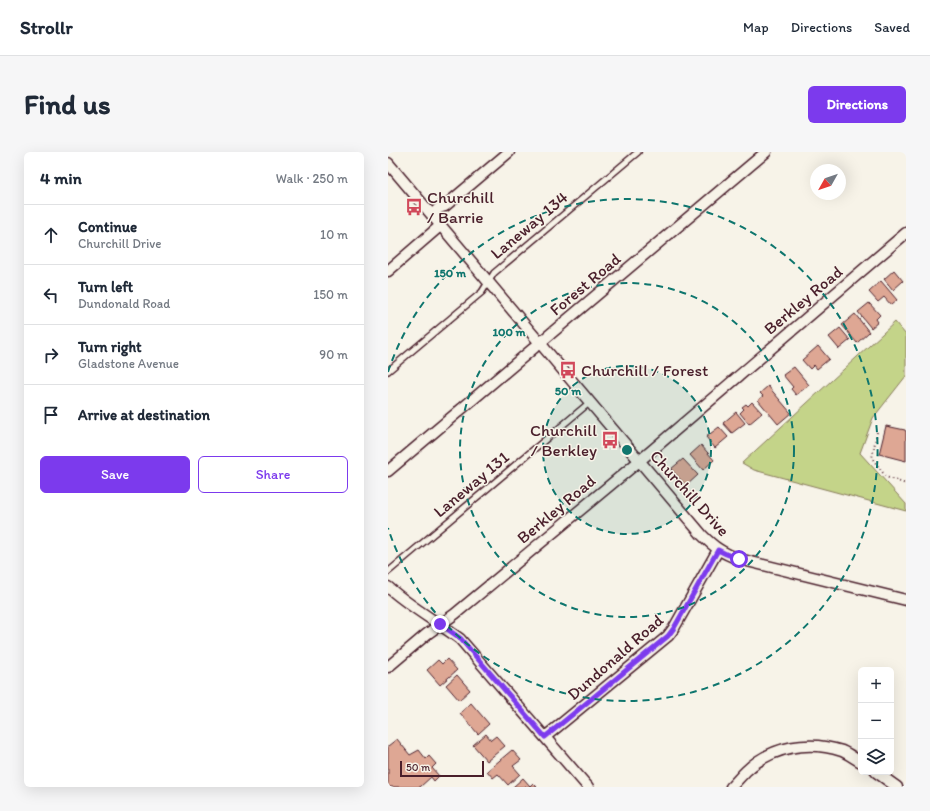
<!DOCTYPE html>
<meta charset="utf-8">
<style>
body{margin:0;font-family:Itim,sans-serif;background:#f6f6f7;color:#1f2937}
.controls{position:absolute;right:12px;bottom:12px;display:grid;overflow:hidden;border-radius:6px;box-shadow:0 4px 16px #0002}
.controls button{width:36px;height:36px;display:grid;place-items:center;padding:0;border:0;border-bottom:1px solid #e0e1e3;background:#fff;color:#1f2937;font:20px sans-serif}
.compass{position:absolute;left:422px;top:12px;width:36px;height:36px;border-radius:50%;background:#fff;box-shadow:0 4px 16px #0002;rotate:230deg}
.scale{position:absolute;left:12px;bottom:10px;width:84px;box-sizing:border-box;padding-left:4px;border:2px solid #4a1f2b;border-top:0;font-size:11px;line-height:14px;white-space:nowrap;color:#4a1f2b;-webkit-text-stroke:3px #f7f3e8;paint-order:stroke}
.stop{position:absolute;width:12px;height:12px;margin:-9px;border:3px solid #7c3aed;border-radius:50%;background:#fff}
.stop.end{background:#7c3aed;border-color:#fff;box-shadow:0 1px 4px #0008}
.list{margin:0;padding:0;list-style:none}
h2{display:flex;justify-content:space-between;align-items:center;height:52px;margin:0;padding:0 16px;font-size:17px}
h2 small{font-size:13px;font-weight:400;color:#747a83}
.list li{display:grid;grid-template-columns:26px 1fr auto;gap:12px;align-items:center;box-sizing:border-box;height:60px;padding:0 16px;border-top:1px solid #e0e1e3}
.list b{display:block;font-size:15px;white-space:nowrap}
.list p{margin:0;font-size:13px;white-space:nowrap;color:#747a83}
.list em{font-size:13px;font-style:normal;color:#747a83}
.actions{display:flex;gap:8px;padding:12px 16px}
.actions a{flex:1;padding:9px 0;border:1px solid #7c3aed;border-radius:6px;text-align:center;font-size:14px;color:#7c3aed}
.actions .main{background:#7c3aed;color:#fff}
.icon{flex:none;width:22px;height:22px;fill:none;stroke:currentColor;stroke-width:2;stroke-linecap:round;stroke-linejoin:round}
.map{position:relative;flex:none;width:518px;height:635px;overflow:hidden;border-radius:6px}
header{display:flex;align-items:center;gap:24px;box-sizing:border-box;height:56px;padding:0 20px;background:#fff;border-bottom:1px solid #e0e1e3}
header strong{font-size:19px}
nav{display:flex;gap:22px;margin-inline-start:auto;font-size:14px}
.intro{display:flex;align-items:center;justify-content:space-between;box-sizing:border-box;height:96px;padding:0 24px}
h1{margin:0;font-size:28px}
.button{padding:10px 18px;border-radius:6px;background:#7c3aed;color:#fff;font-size:14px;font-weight:700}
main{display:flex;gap:24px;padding:0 24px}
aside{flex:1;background:#fff;border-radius:6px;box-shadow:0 4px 16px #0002}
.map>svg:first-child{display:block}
.green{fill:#c4d489;stroke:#877a5a}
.building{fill:#dea794;stroke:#4a1f2b}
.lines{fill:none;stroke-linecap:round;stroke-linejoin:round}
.service-casing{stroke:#4a1f2b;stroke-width:8}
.minor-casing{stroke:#4a1f2b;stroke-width:13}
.path{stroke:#4a1f2b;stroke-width:2;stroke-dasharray:1 3;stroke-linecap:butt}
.service{stroke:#f7f3e8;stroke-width:5}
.minor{stroke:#f7f3e8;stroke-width:10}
.route{stroke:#7c3aed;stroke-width:5}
.ring{fill:none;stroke:#0f766e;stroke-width:2;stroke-dasharray:7 5}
.labels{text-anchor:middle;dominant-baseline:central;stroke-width:3;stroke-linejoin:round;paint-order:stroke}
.poi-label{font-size:17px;fill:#4a1f2b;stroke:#f7f3e8;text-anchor:start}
.street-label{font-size:17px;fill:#4a1f2b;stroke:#f7f3e8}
.centre{fill:#0f766e;stroke:#f7f3e8;stroke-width:2}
.ring-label{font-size:12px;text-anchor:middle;font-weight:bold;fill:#0f766e;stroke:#f7f3e8;stroke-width:3;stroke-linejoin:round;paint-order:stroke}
</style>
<header>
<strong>Strollr</strong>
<nav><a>Map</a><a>Directions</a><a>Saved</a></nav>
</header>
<div class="intro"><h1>Find us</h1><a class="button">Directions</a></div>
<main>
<aside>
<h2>4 min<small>Walk · 250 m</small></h2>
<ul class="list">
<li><svg class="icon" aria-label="ahead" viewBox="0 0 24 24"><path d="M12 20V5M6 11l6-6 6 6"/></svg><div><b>Continue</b><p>Churchill Drive</p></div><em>10 m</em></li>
<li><svg class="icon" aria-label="left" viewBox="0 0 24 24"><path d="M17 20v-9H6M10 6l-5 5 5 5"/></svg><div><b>Turn left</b><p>Dundonald Road</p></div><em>150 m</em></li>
<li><svg class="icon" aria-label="right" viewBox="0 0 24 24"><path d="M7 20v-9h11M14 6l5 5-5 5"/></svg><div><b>Turn right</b><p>Gladstone Avenue</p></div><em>90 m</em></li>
<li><svg class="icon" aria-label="arrive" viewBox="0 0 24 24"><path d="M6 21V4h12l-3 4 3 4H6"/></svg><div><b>Arrive at destination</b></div></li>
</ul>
<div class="actions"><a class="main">Save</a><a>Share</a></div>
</aside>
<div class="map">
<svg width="518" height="635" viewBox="0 0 518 635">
<rect width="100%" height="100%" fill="#f7f3e8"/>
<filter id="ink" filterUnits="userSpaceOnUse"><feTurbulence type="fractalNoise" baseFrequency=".025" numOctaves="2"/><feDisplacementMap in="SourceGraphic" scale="8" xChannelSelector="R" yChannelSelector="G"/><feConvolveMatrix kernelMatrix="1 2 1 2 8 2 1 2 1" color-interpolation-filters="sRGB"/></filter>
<g filter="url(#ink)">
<!-- green -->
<path class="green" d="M507,170L518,183V224L485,266L472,301L518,352V359L366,318L354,311Z"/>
<!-- building -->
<path class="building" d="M506,118L515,129L505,138L496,127Z
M493,129L509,148L503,153L496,145L490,150L481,140Z
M481,151L492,163L488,167L490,170L483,176L470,160Z
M467,162L481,180L469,191L454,173Z
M452,176L462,188L451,197L441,185Z
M430,194L441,207L429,217L426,213L422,217L414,208Z
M406,215L421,233L408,243L403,237L405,235L395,223Z
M380,234L403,261L390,272L370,248L375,244L372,241Z
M364,250L374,261L361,272L352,261L356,257L354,255L358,252L360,254Z
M348,260L357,271L344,281L335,271Z
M498,274L517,278L518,280V309L491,302Z
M331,275L340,285L327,296L318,285Z
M313,293L326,308L315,318L302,303Z
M295,307L310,323L298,334L283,317Z
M59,507L69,518L52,533L39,518L50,508L54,512Z
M69,523L82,538L71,548L58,533Z
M83,551L101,572L90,582L72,561Z
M98,582L103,588L108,584L117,594L99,609L85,593Z
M9,587L22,603L31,598L38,607L41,604L48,612L44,616L51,624L46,629L43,625L32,635H0V594Z
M124,598L133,608L125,614L132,622L120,633L110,622L105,626L99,619Z
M135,626L142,634L145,631L149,635H125Z"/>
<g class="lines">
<!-- service casing -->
<g class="service-casing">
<path id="service" d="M0,219L94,140L106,121L250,0
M0,420L201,251"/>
</g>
<!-- minor casing -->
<g class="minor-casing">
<path id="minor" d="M0,11L314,383C326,395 334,401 351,407L518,448
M44,63L51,56L57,54L121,0
M0,119L52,74
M0,319L378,0
M0,435C22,455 48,469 72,487L200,635
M0,515L39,482L67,462L262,300L518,81
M157,585L280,484L286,476L330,398
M488,620L509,635
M343,635C348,630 353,624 358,619C384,594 421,588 454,599C461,602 467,607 473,610"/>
</g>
<!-- path -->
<path class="path" d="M489,280L484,306L498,325L518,332"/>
<!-- service -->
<use href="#service" class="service"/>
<!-- minor -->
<use href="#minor" class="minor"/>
</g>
</g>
<g class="lines" filter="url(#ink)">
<!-- route -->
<path class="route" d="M52,472L72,486L157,585L280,484L286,476L330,398L338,402L351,407"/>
</g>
<!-- distance rings -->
<circle cx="239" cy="298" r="84" fill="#0f766e" fill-opacity=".12"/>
<g class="ring">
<circle cx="239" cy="298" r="84"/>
<circle cx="239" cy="298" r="167"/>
<path d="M0 220A251 251 0 1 1 0 376"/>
</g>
<!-- icons -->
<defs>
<g id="bus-bare" transform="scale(1.38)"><path d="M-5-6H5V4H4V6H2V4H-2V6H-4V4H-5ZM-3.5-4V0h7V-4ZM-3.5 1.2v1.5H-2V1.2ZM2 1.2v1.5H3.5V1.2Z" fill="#d1495b" stroke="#f7f3e8" stroke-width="2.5" paint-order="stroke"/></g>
</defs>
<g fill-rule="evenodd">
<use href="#bus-bare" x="26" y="55"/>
<use href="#bus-bare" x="180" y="218"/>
<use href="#bus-bare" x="222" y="288"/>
</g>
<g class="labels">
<!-- poi labels -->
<g class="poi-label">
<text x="39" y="45">Churchill<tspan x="39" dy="20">/ Barrie</tspan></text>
<text x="193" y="218">Churchill / Forest</text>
<text x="209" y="278" text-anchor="end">Churchill<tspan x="209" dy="20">/ Berkley</tspan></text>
</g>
<!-- street labels -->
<g class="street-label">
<text transform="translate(141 73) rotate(-40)">Laneway 134</text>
<text transform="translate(197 132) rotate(-40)">Forest Road</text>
<text transform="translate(415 148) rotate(-40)">Berkley Road</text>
<text transform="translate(83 332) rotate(-40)">Laneway 131</text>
<text transform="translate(302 341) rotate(48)">Churchill Drive</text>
<text transform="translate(168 357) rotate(-40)">Berkley Road</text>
<text transform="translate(227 505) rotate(-41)">Dundonald Road</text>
</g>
</g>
<circle cx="239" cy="298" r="6" class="centre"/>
<g class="ring-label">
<text x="62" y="125">150 m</text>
<text x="121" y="184">100 m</text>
<text x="180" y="243">50 m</text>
</g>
</svg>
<div class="controls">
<button>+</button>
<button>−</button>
<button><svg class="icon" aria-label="layers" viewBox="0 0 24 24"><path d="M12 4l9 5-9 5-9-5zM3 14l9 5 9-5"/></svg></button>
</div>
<svg class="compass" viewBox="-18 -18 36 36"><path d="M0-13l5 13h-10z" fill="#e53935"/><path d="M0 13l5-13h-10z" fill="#747a83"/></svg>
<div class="scale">50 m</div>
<div class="stop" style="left:351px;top:407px"></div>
<div class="stop end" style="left:52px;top:472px"></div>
</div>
</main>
